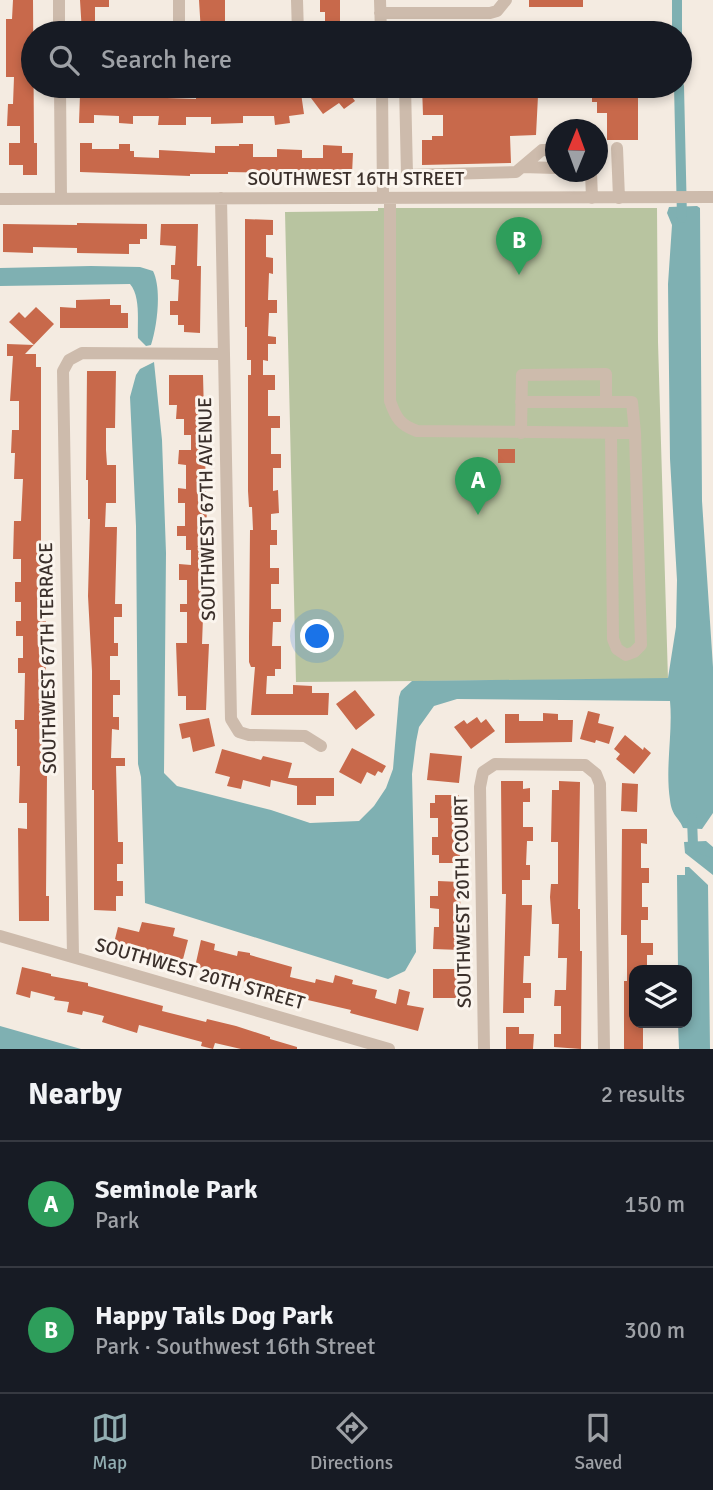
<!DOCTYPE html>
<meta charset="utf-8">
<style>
body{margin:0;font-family:Signika,sans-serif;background:#20242c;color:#f1f3f6}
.controls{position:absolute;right:21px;bottom:21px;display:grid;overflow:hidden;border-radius:14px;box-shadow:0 4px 10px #0003}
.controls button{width:63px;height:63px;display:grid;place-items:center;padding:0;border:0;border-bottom:2px solid #363941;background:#171b24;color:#f1f3f6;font:35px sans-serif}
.compass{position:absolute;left:545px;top:119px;width:63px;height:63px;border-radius:50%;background:#171b24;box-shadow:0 4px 10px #0003;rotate:1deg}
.you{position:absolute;left:318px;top:637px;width:24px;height:24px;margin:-18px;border:5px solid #fff;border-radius:50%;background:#1a73e8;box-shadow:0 0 0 10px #1a73e833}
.badge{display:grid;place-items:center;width:46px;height:46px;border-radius:50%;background:#92aeb2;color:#fff;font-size:23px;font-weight:700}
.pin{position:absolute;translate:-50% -58px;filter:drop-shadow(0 2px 4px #0008)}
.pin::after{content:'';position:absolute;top:37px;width:24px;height:21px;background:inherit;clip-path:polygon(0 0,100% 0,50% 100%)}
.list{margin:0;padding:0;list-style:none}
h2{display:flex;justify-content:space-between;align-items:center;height:91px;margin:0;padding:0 28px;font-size:30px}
h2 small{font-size:23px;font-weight:400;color:#9ea1a6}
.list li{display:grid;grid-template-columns:46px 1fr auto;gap:21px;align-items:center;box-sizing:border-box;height:126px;padding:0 28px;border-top:2px solid #363941}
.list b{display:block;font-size:26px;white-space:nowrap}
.list p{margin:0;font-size:23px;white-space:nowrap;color:#9ea1a6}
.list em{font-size:23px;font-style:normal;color:#9ea1a6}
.icon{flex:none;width:38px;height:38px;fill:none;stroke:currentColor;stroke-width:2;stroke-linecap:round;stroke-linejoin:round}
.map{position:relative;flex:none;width:713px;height:1049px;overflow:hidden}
.search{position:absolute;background:#171b24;box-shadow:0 4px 10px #0003;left:21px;right:21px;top:21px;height:77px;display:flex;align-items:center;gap:18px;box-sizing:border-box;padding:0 24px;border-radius:38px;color:#9ea1a6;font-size:26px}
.sheet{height:343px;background:#171b24}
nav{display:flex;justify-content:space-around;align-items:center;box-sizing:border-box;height:98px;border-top:2px solid #363941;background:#171b24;font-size:19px;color:#9ea1a6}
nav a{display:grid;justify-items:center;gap:4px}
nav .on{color:#92aeb2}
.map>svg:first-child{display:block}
.green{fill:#b8c4a0}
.water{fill:#7fb0b2}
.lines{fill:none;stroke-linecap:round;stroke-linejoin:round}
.canal{stroke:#7fb0b2;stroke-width:10}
.building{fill:#c8694b}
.minor{stroke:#cdbbac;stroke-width:12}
.labels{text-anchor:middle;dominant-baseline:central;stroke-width:6;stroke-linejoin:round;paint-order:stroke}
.street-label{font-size:19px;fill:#3b302b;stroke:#fbf5ee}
</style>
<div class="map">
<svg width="713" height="1049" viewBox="0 0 713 1049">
<rect width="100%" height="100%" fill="#f4ebe1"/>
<!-- green -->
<path class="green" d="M378,208H657L658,342L668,679L296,682L285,212L378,211Z"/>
<!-- water -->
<path class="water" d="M697,206L700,208L702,501L713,667V813L702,829L683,828C679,817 672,817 670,800C665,767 673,733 670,701L457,699L434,706L419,727L416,742L412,774L416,952L405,971L388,979L145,903L141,777L138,764L136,526L130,397L136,375L140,369L154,362L162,440L166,553L164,773L177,786L271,810L310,823L359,821L374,806L386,788L393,769L399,697L401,691L412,681L668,678L676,627L677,580L670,459L668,284L672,225L667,213L669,207Z
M91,266L140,267L153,271C162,289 157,327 151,345L146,346L138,338C137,322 141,297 130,284L0,286V268Z
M706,841L713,847V875L685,853L684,842Z
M685,867H689L708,885L710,1049H679L678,1023H687V970H678L677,875H685Z
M0,1026L81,1049H0Z"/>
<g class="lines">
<!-- canal -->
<path class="canal" d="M677,0V33
M679,86L682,218
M692,818L693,846L713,853"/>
</g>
<!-- building -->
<path class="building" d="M13,0H33L34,143H37V175H23V165H9V143H20V126H7L8,104H13L14,77H6V19H12Z
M80,0H109V7H95V24H110V33H82Z
M199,0H225V21H231V33H201Z
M320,0H340V33H325V12H320Z
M529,0H583V7H529Z
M567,23V33H516L515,24Z
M445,24H481V33H446Z
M319,86H344L355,101L344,109L339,103L323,114L308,94Z
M422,86H535V96H538L536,135L510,136L511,163L422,165V140H432V136H443V115H423Z
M592,86H638V140H607V113H597V102H592Z
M301,93L304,114L289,116L290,123L275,125L274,116H243V123L211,124V117H186V125H158L159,116H133V124L119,123V116L94,115V123H79L80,95L196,99V96L265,97Z
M80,143H92V149H119V144H130V151H134V157L159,158V150L215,153V146H239V144H253V157H277V149L302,150V158H323V145L342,146V153H353L352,174L228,172V174H190V176L80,172Z
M245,219L273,220V235H266V257L273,258V274L269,273L268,300H277V313H269L268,336L276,337V344H268V361L263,360V375H275V390H268V416H280V428H271V454H281V468H273V491L278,490L279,513L271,514V530H277V545H270V568H279V584H271V609H281V622H273L272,646H281V669H275V676H267L266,694H293V685L312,686V693H329L328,715H251L255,667H251L249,662V637L250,530H253L252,507H249L248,491V375H251V360H247V327H245Z
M77,223L147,224V239H140V244H129V254L77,253V248L33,247V253L3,252V224L77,225Z
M161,224H198L197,266H201L200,333L184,332V325H178V315H170V301H178L179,280L171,279V265H175L176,246L160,245Z
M110,299V305H121V313H128V328H60V307L76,308V300Z
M36,307L54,324L25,354H36V367H41V582H43V621H46L45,774H47L46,896H49V921H19L18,828L27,829V803H19L20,766H17V729H15V720H24L25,673H18V658H23V636H16V621H21V602H15V582H21V559H13L14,521H21L23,479H14L15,453H11L12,430H19V401H10L13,356H7V344L34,345L9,322L19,312L25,318Z
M87,371H116L115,428H106V450L107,465H116V503H106L105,527H117L115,604H122V617H114V643H118V656H110V680H120V695H113V717H119V730L112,729L111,758H125V766H116L118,842H123V864H117V881H123V896H116V911L94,910V790H92V671L88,596L90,519H88V480H86Z
M169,375H203L209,605L208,618L203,617L202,644H209L206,710H186V696H178L176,643H187V612H180V604H187V580H179V564L191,565V550H186V536H177V526H185V503H178V488L186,489V465L178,464L179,450H191V435H184V419H176L177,405H169Z
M498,449H515V463H498Z
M355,690L375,715L356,730L336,704Z
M588,711L600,714L598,723L614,727L609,744L596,740L595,743L580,739Z
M543,713L558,714V720H573L572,742L505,743V714H519V721H543Z
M477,717L481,723L486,719L495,731L471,749L454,727L464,720L467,724Z
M209,718L215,746L193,752L190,737L182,739L179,724Z
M625,735L643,750L644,747L651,753L634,774L616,759L620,754L614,749Z
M352,748L386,766L382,773L378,771L375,776L367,772L361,784L339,772Z
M222,749L261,760L263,756L292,763L288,778H334V796H316V805H297V786L271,780L270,787L243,780L241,789L227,786L230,777L215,773Z
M430,753L462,756L459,783L427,780Z
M501,781H523V789L530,788V802H523V827H533V841H527L526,865H530V880H522V905H532L530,956H524L523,983H531V998H524V1013H503L506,894H502Z
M559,781L580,782L578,909H580V951H582L581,1049L554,1047V1034H561V1006H554L555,990H566L567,958H558L559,924H552L550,897L551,884H558V842H551L552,790H559Z
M622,783L638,784L637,812L621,811Z
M435,795H459L460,861L454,860L453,863H439V855H432V837H438V818H430V803H435Z
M622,829H647V844L641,843V868H649V883H642V907H648V920H641V943H653V955H647V970H634V1023H643V1049H624V981H627V935H621Z
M438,881L460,882L461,950L433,949L434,927H439V909L430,908V896H438Z
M142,922L175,928L173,936L188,940L182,963L113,947L118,927L139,932Z
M201,940L215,944L214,950L237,956L238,951L250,953V955L292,967L290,977L315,983L316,979L333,983L335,975L353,980L352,984L377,990L375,998L396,1004L399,989L410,992L407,1005L424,1008L418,1031L350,1013L351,1010L273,992L274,988L233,979V976L195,967Z
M22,967L51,974V976L88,983V986L163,1006L162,1011L206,1022L207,1019L236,1026L270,1037V1039L297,1047V1049H241L215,1043L213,1049L201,1046L202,1042L139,1025L137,1033L124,1029L102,1022L104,1016L83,1011L82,1015L67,1012L69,1002L54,1000L55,997L31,991L30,998L16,994Z
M433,969H462L461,998H433Z
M506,1027H519V1034H534L533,1049H506Z"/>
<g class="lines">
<!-- minor -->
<path class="minor" d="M59,0V33
M179,0V33
M297,0L298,33
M380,0L381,33
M380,13H490L497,11L506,0
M60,86L61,199
M382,86L383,198
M405,86L407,175L516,172L542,150H556
M617,148L619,198
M522,167L556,168
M591,172L592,198
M221,198L231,719L239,732L249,735L305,736L321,746
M390,198V401C396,418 400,425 417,431L635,433L641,645L634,652L626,655L617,649L613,639L611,434
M0,199L713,197
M521,402H606
M521,433L522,375L606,374V402H632L635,433
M0,936L389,1049
M73,956L63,371L69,360L82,353L222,354
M484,1049L480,787L483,772L495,764L585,765L596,774L600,784L604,1049"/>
</g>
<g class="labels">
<!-- street labels -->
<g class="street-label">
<text x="356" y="179">SOUTHWEST 16TH STREET</text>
<text transform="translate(207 509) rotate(-91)">SOUTHWEST 67TH AVENUE</text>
<text transform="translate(48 658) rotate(-91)">SOUTHWEST 67TH TERRACE</text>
<text transform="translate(463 902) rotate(-91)">SOUTHWEST 20TH COURT</text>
<text transform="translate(200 974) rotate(16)">SOUTHWEST 20TH STREET</text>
</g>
</g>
</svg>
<div class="controls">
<button><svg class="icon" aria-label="layers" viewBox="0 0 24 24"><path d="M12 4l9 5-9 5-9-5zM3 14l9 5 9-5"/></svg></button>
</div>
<svg class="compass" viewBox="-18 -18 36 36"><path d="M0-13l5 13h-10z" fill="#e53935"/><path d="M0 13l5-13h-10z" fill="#9ea1a6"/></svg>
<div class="you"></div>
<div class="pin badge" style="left:478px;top:515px;background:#2e9e5b">A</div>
<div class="pin badge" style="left:519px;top:275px;background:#2e9e5b">B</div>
<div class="search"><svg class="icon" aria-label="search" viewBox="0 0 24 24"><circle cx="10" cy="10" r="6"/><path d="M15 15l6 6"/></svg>Search here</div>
</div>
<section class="sheet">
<h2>Nearby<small>2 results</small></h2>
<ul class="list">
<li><span class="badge" style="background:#2e9e5b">A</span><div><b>Seminole Park</b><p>Park</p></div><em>150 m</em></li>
<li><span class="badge" style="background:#2e9e5b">B</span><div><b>Happy Tails Dog Park</b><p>Park · Southwest 16th Street</p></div><em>300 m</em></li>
</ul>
</section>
<nav>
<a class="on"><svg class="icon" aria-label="map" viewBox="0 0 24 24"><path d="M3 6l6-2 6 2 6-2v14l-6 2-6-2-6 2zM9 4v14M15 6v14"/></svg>Map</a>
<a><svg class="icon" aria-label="directions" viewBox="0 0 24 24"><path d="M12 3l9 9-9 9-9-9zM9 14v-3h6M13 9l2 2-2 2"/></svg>Directions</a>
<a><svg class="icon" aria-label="saved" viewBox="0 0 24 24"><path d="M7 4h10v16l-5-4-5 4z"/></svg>Saved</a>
</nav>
